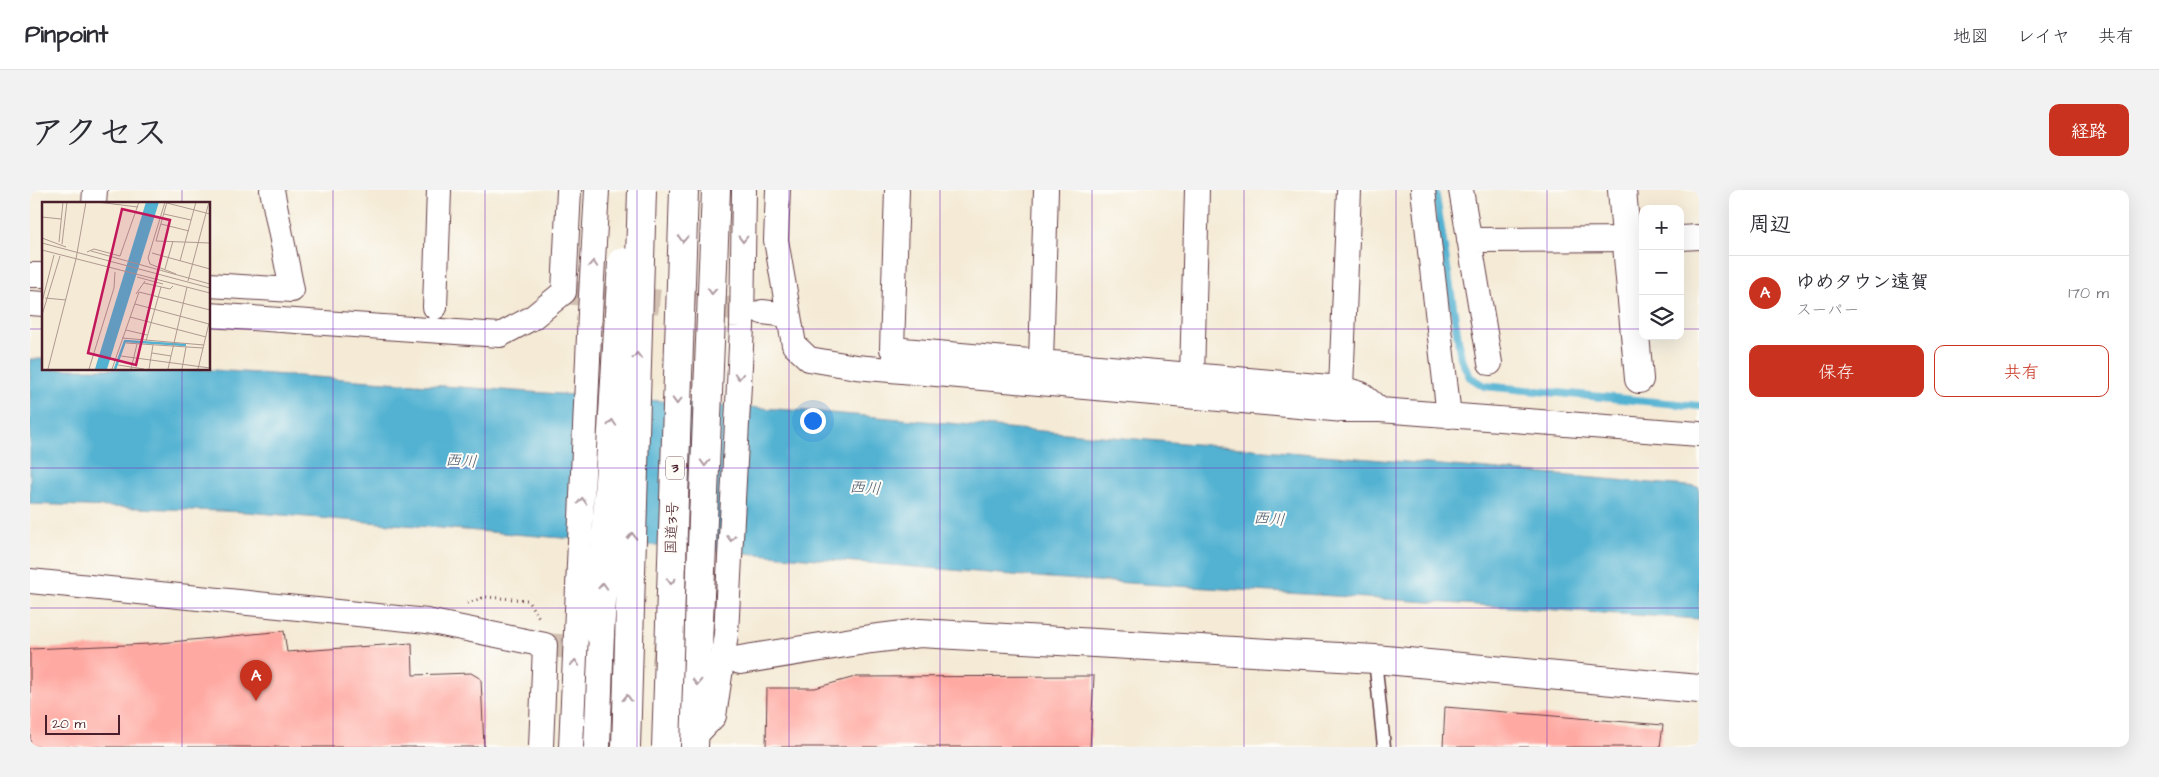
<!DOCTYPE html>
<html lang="ja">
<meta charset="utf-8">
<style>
body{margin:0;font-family:"Architects Daughter","Klee One",sans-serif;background:#f2f2f3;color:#2b2b33}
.controls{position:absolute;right:15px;top:15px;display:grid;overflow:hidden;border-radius:10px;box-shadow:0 5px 20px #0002}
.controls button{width:45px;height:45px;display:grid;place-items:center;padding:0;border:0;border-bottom:1px solid #e1e1e2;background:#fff;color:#2b2b33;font:25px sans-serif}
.scale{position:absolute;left:15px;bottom:12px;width:75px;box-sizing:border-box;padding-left:5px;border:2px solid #4a1f2b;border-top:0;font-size:14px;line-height:18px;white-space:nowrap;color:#4a1f2b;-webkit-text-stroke:4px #fdfcf7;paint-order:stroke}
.you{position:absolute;left:782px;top:230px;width:18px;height:18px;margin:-12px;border:4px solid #fff;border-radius:50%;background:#1a73e8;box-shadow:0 0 0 8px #1a73e833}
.badge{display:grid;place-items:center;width:32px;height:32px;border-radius:50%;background:#c8321e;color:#fff;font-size:16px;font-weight:700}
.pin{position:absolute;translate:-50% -41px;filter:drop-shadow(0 1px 2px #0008)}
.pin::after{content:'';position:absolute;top:26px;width:18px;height:15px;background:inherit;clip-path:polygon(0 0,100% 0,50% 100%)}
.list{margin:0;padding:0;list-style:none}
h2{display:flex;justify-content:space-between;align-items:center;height:65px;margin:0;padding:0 20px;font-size:21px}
h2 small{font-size:16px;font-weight:400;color:#7c7c81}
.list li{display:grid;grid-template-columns:32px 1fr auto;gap:15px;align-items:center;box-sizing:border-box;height:75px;padding:0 20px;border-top:1px solid #e1e1e2}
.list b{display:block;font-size:19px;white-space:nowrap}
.list p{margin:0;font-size:16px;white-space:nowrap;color:#7c7c81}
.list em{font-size:16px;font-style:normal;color:#7c7c81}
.actions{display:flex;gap:10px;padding:15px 20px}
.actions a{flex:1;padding:11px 0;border:1px solid #c8321e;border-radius:10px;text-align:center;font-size:18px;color:#c8321e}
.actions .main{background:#c8321e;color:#fff}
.icon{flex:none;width:28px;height:28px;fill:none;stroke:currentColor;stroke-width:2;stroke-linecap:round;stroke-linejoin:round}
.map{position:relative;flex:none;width:1669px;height:557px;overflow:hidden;border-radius:10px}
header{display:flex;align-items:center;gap:30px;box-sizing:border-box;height:70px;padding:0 25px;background:#fff;border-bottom:1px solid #e1e1e2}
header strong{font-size:24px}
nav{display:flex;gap:28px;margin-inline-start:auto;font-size:18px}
.intro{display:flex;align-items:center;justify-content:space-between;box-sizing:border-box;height:120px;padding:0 30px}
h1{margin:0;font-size:35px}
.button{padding:12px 22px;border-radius:10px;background:#c8321e;color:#fff;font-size:18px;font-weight:700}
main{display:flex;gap:30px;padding:0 30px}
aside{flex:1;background:#fff;border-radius:10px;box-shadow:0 5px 20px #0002}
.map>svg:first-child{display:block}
.water{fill:#53b2d2;stroke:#4e687e}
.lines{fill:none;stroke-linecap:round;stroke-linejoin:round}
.stream{stroke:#53b2d2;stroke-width:8}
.building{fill:#feaaa3}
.minor-tunnel{stroke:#d2c1b3;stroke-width:24;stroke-dasharray:24 12;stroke-linecap:butt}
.service-casing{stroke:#643d44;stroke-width:15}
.minor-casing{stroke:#643d44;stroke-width:26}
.tertiary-casing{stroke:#643d44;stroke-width:30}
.trunk-casing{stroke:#643d44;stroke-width:30}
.path{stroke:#643d44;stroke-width:3;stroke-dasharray:1 4;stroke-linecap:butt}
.service{stroke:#fff;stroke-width:12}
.minor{stroke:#fff;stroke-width:24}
.tertiary{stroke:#fff;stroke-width:28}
.trunk{stroke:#fff;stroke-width:28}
.minor-bridge-casing{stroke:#643d44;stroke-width:26;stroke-linecap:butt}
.trunk-bridge-casing{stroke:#643d44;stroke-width:30;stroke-linecap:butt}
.minor-bridge{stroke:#fff;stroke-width:24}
.trunk-bridge{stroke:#fff;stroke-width:28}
.oneway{stroke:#ae9aa0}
.grid{fill:none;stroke:#7b2cbf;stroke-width:1;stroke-opacity:0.55}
.labels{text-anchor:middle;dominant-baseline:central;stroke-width:4;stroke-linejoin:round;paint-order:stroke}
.shield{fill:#fdfcf7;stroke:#806168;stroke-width:1}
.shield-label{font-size:14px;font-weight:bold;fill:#4a1f2b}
.street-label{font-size:15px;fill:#4a1f2b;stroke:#fdfcf7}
.water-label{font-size:16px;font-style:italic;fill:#4e5a6e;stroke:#fdfcf7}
.inset-river{fill:none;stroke:#53b2d2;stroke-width:2.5}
.inset-road{fill:none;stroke:#b09991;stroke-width:1}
.view{fill:#c2185b;fill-opacity:0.15;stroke:#c2185b;stroke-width:2.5}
.inset-edge{fill:none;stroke:#4a1f2b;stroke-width:2.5}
</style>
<header>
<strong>Pinpoint</strong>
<nav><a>地図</a><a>レイヤ</a><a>共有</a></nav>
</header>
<div class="intro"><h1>アクセス</h1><a class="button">経路</a></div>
<main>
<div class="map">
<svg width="1669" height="557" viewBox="0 0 1669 557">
<rect width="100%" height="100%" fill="#fdfcf7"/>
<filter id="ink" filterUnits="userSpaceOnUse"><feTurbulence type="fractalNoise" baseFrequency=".02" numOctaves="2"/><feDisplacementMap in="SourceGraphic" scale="10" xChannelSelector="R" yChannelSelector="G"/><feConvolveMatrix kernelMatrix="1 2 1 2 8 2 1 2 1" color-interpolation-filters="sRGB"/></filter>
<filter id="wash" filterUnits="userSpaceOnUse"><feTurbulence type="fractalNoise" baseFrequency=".0096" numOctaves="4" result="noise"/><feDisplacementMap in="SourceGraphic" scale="20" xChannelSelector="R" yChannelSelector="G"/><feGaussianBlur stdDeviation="1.12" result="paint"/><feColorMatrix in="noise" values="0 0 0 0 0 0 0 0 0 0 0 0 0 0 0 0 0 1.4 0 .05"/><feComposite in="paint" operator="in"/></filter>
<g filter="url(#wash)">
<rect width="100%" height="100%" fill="#f4ead5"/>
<!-- water -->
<path class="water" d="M0,169H14V179H169L789,222L1669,297V429L1019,388L216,322L0,314Z"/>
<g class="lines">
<!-- stream -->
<path class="stream" d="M1405,0L1431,168L1440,187L1454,196L1669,216"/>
</g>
<g id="blocks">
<!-- building -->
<path class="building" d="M254,441L257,462L382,453L383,485L441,483L451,489L454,557H0V459L120,454Z
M1064,486L1060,557H736L737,498H785L825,487Z
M1415,517L1633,535L1630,557H1413Z"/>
</g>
</g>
<g filter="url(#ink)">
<use href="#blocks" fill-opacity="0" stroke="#643d44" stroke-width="1"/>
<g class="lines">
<!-- minor-tunnel -->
<path class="minor-tunnel" d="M534,102L732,122
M515,455L686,468"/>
<!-- service casing -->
<g class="service-casing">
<path id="service" d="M1345,469L1354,557"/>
</g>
<!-- minor casing -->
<g class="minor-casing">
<path id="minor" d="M748,0L746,50L764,155L779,169L826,177L1314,220H1350
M867,0L862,159L1311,198L1331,204L1350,220L1669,244
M1393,0L1419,226
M1431,0L1460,173
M64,14L65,0
M1650,48L1669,47
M1439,50L1613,49
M0,85H14
M179,95L262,100L242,0
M0,113L14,114
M405,117L409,0
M732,122L759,125
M560,123L567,0
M179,125L470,145L502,128L534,102L539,0
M1011,172L1016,0
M1162,186L1167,0
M1311,198L1319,0
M0,391L397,431L515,455L511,557
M665,546L684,526L696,444L712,137L714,0"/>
</g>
<!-- tertiary casing -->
<g class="tertiary-casing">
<path id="tertiary" d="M1592,0L1609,189
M710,470L841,449L890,443L1345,469L1669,499"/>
</g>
<!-- trunk casing -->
<g class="trunk-casing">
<path id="trunk" d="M566,557L570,444
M664,557L686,0"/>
</g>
<!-- path -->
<path class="path" d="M437,413L456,407L497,410L510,429"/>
<!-- service -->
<use href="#service" class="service"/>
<!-- minor -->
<use href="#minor" class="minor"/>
<!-- tertiary -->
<use href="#tertiary" class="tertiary"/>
<!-- trunk -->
<use href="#trunk" class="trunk"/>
<!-- minor-bridge casing -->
<g class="minor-bridge-casing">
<path id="minor-bridge" d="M541,557L560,123"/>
</g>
<!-- trunk-bridge casing -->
<g class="trunk-bridge-casing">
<path id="trunk-bridge" d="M570,444L592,72
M596,557L612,0
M636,557L654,0"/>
</g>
<!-- minor-bridge -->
<use href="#minor-bridge" class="minor-bridge"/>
<!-- trunk-bridge -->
<use href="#trunk-bridge" class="trunk-bridge"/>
</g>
<!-- one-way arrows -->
<defs><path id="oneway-chevron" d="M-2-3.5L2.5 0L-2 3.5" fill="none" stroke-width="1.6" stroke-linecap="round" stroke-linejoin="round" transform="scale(1.25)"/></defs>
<g class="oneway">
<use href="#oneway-chevron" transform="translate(653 49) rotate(92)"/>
<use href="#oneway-chevron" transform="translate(713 49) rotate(91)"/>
<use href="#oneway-chevron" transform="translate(563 74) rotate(-87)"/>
<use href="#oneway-chevron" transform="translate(682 101) rotate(93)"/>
<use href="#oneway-chevron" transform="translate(607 166) rotate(-88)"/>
<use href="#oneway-chevron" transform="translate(709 186) rotate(93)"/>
<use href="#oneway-chevron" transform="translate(647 211) rotate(92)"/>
<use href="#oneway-chevron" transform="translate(582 233) rotate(-87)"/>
<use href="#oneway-chevron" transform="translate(675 273) rotate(92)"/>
<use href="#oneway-chevron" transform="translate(552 311) rotate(-88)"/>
<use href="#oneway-chevron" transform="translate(602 346) rotate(-88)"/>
<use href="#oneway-chevron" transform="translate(701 348) rotate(93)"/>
<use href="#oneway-chevron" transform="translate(641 391) rotate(92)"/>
<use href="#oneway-chevron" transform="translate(573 396) rotate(-87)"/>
<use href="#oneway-chevron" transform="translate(545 473) rotate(-87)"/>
<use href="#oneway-chevron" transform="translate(667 492) rotate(92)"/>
<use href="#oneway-chevron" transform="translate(597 508) rotate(-88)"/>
</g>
</g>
<!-- grid -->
<path class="grid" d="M152,0V14M303,0V557M455,0V557M607,0V557M759,0V557M910,0V557M1062,0V557M1214,0V557M1366,0V557M1517,0V557M0,139H14M179,139H1613M1650,139H1669M152,179V557M0,278H1669M0,418H1669"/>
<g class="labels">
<!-- shield labels -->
<rect class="shield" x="636" y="266.5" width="18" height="23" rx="4"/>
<g class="shield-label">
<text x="645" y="278">3</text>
</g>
<!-- street labels -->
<g class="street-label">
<text transform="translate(642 338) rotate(-88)">国道3号</text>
</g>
<!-- water labels -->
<g class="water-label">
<text transform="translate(431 271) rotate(4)">西川</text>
<text transform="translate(835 298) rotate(4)">西川</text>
<text transform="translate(1239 329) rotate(4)">西川</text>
</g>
</g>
<!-- overview -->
<g transform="translate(12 12)">
<rect width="168" height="168" fill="#f4ead5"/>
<path d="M104,0H117L65,167H53Z" fill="#53b2d2"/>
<path class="inset-river" d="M73,167L83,139L144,143"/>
<path class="inset-road" d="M55,0L96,5M123,0L106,56L108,62L134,72M125,0L114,39L168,41M125,1L168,12M122,12L149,18M0,15L19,17M119,22L147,29M0,36L24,45M17,40L21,0M0,41L168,86M20,42L25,0M0,48L168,91M49,49L168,82M45,50L52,47L78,54L97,0M110,51L168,67M138,59L154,0M123,67L131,39M95,75L121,82M146,79L167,0M102,81L128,87L131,84M94,92L103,79M3,96L24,98M0,100L12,53M93,102L167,122M0,113L18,54M88,115L164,135M84,128L105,133M80,136L162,143M104,139L119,85M84,141L161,146M110,151L129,154M79,154L168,166M76,163L102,167M6,167L34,57L44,0M47,167L72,86L73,70M70,167L97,90L168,108M89,167L95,142M107,167L111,143M126,167L145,85M140,167L144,145M156,167L167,121"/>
<path class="view" d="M80,7L128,18L94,163L46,151Z"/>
<rect width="168" height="168" class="inset-edge"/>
</g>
</svg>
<div class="controls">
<button>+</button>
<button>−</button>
<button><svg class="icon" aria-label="layers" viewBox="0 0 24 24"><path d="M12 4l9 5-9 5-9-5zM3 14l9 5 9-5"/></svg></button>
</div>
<div class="scale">20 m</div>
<div class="you"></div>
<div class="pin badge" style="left:226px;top:511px">A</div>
</div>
<aside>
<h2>周辺<small></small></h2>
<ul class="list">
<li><span class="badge">A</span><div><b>ゆめタウン遠賀</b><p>スーパー</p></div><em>170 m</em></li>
</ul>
<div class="actions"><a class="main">保存</a><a>共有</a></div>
</aside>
</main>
